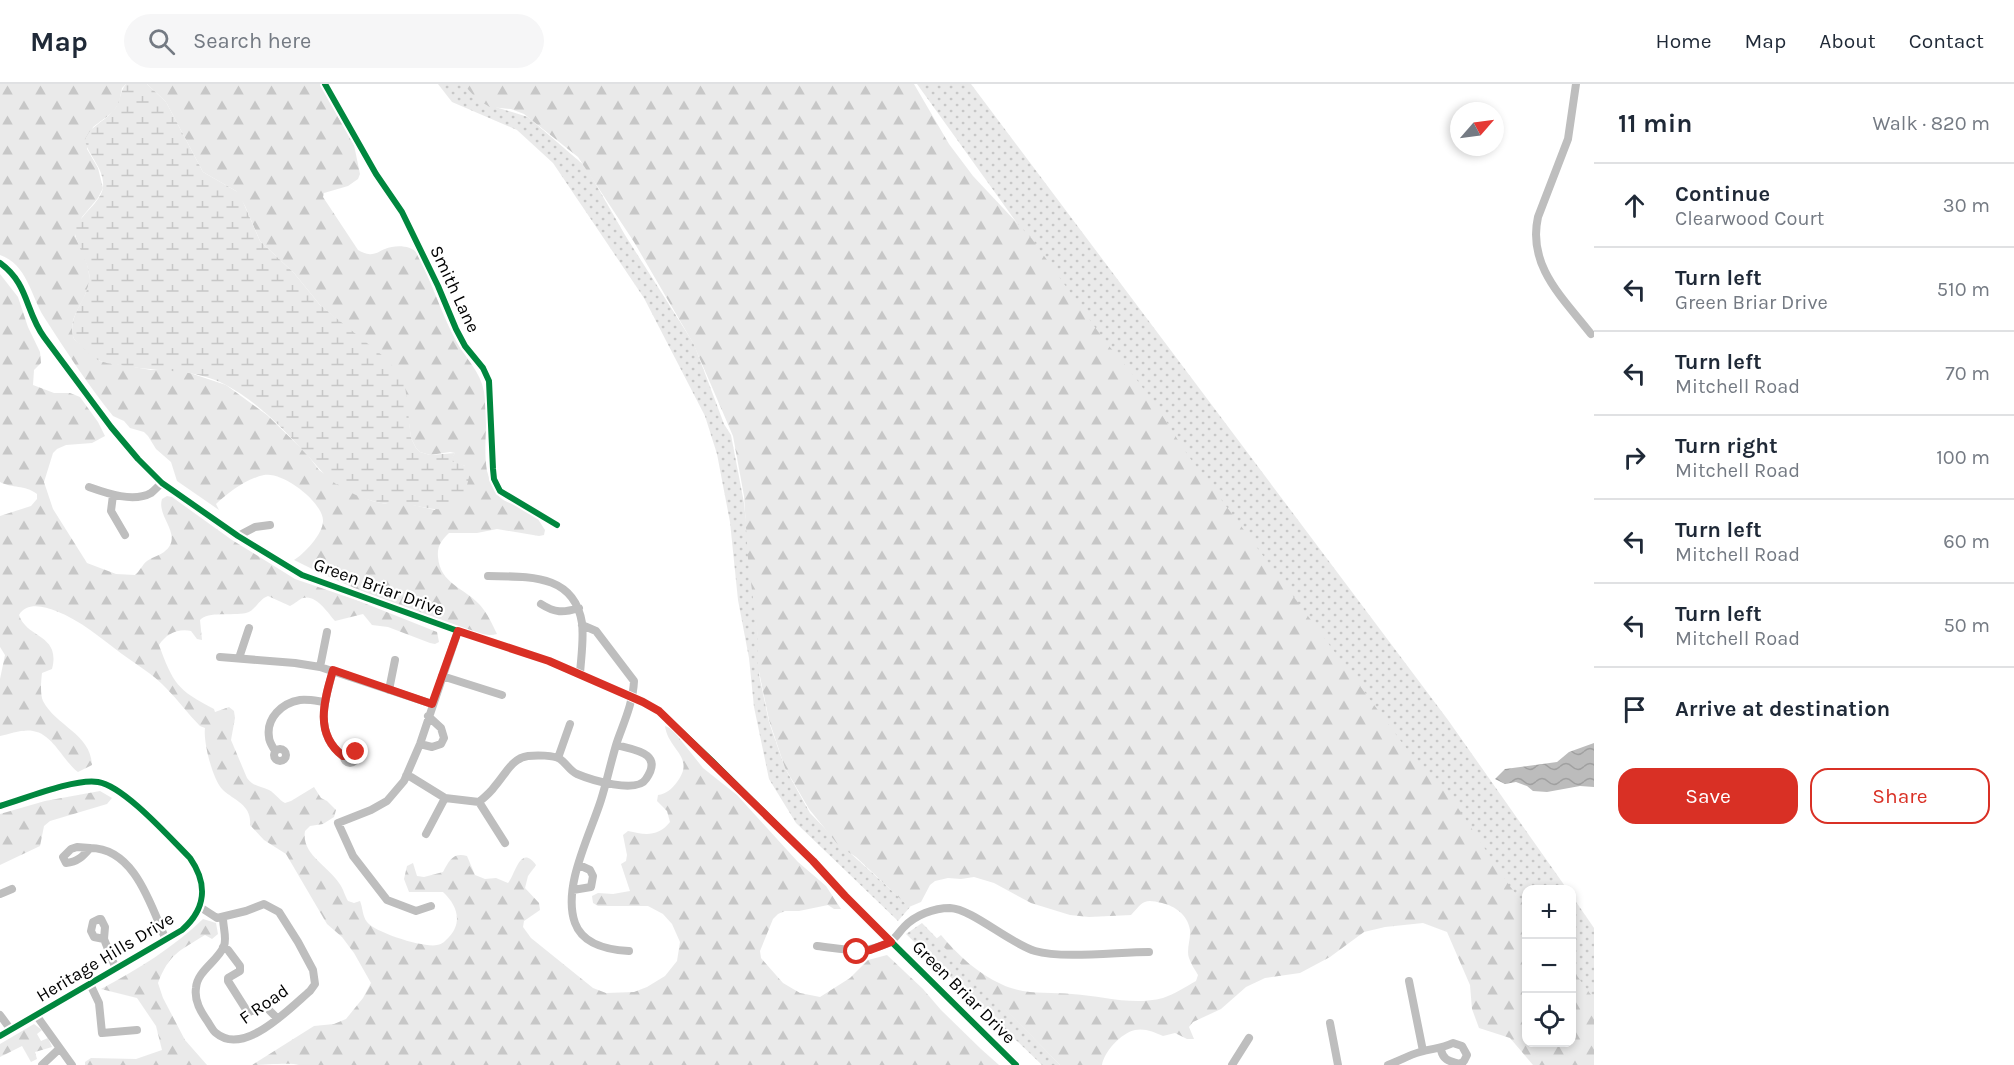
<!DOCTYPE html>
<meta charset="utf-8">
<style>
body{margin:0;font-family:Karla,sans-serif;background:#f6f6f7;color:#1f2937}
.controls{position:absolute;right:18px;bottom:18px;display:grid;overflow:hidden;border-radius:12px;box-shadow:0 3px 9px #0003}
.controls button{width:54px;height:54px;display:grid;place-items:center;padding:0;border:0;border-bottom:2px solid #e0e1e3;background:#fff;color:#1f2937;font:30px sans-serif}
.compass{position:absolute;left:1450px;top:18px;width:54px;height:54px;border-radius:50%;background:#fff;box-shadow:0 3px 9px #0003;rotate:62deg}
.stop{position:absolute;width:18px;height:18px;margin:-14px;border:4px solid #d93025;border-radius:50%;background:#fff}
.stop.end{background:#d93025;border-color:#fff;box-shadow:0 2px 6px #0008}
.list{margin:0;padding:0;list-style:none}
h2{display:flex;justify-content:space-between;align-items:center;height:78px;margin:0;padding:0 24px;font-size:26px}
h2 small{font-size:20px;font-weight:400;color:#747a83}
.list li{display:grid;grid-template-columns:39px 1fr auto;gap:18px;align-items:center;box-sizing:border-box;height:84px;padding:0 24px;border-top:2px solid #e0e1e3}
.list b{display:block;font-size:22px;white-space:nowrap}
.list p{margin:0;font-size:20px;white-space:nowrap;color:#747a83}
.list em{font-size:20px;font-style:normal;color:#747a83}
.actions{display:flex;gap:12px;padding:18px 24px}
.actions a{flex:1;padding:14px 0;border:2px solid #d93025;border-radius:18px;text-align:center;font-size:21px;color:#d93025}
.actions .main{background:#d93025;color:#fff}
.icon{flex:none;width:33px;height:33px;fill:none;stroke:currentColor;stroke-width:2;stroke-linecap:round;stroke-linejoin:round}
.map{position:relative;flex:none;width:1594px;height:981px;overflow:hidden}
header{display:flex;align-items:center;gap:36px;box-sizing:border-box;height:84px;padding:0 30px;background:#fff;border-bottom:2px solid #e0e1e3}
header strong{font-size:28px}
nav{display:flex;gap:33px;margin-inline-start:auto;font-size:21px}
.search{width:420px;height:54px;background:#f6f6f7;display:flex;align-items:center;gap:15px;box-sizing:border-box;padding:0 21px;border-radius:33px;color:#747a83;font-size:22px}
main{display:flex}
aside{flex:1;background:#fff}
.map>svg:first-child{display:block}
.grass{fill:url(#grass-dots)}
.forest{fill:url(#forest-firs)}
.wetland{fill:url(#wetland-marsh)}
.water{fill:url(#water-waves)}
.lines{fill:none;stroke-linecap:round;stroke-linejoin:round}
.minor{stroke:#bebebe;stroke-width:8}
.cycleway-casing{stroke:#fff;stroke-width:10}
.cycleway{stroke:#00873e;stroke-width:6}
.route{stroke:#d93025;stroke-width:8}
.labels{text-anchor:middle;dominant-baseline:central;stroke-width:4.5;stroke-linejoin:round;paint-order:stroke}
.street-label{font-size:18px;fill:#000;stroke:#fff}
</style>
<header>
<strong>Map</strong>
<div class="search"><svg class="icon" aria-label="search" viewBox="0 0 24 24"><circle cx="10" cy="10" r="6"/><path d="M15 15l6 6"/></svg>Search here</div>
<nav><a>Home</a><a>Map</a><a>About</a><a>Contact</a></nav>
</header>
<main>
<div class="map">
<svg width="1594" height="981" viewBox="0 0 1594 981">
<defs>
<pattern id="grass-dots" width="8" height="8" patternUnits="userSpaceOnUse" patternTransform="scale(1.5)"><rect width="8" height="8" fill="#eaeaea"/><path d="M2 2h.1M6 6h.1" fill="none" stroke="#c7c7c7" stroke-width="1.8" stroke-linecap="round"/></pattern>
<pattern id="forest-firs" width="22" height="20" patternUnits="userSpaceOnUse" patternTransform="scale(1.5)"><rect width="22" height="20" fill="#eaeaea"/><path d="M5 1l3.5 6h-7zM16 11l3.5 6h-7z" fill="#c7c7c7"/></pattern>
<pattern id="wetland-marsh" width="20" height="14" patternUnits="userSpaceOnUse" patternTransform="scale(1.5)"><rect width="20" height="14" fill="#eaeaea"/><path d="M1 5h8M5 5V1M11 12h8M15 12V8" fill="none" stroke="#c7c7c7"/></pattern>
<pattern id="water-waves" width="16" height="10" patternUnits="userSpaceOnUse" patternTransform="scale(1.5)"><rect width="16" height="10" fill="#bcbcbc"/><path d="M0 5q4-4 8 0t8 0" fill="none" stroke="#a0a0a0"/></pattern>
</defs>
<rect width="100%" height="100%" fill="#fff"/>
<!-- grass -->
<path class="grass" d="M438,0H464L489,21L528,33L586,83L625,151L694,260L724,340L731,351L744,419L759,562V590L769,638L785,684L810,729L839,759L910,823L898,837L796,739L769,695L754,623L749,574L738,516L730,438L717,370L705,332L644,214L553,79L517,46L452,18Z
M917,0H971L1448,636L1567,805L1526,806V847Z
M1572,812L1594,844V941L1572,910Z
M922,839L1060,981H1042L906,850Z"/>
<!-- forest -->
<path class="forest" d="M0,0H126L122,4L119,19L113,28L93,43L87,65L98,84L103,104L98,114L82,133L75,152C83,168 94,189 87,206C81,224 67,235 74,255L100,277L151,286L167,285L187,288L226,301L267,331L307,370L319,386L349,407L372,417L386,420H409L435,426L465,382L450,377L455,369L450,368L430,371L420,368L416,364L411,354L408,332L340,238L320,221L294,189L260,157L245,122L236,107L203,88L166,18L147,0H320L354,61L360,90L358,95L348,102L324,109L323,113L358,166C362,168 367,171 372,170C377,170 381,166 385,165C395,161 410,161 417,169C431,196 440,226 454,253C462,270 476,282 482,300C491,328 482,359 487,387C489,394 493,402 496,408C503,421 520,420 531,428C537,432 541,440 545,446L544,451L539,452L497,445L477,449H449C441,457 437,462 438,473C440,500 465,504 480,521C488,530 492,540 497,550C483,554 466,544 452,540C398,522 345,502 294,476C304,470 324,449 323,436C322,417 282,387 264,391C246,395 229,408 216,420L219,426L177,397L171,378L156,365L148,352L144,348L130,344L124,337L113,332C88,301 66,267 44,233C31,212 27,180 0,171Z
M463,0H914L949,60L973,92L1032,155L1107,260C1125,279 1141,301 1156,322C1172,345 1185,370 1203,391L1409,668L1454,718L1509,801L1526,823V958H1572V885L1594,915V981H1533L1510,954L1479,944L1472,925L1470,901L1447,848L1423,839L1385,843L1364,848L1330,873L1300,889L1265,894L1246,903L1221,925L1193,938L1189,943L1194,955H1187L1175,949L1163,952C1154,948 1145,944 1135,946C1121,949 1104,968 1102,981H1060L936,855L941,851C957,870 978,890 1001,900C1023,911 1048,908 1072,910C1103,912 1132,922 1163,914C1175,910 1185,903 1196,897L1198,891C1195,886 1191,880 1189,874C1186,866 1191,855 1190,846C1188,831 1175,822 1162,819C1143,814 1143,818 1131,831L1089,833L1070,831L1031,819L994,799L974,793L961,795L948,794L935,797L930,801L921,818L909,823L856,773L839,762L809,725L785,684L769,636L758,583V555L748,474L744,412L733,352L693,259L634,158L578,73L524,30L511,25L490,23L478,16Z
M0,190L18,213L28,243L40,268L41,279L34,286L33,301L54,309H70L80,313L98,338L105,352L92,359L66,361L57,365L53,369L44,398L53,425L87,479L116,490L135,491C140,487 142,481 147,477C152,473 159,472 164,468C185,452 156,433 162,415L167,412L172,413L232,456L295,495L359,517L437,548L439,558L435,560L430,559L388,543L372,541L363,530L335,537C328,529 316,510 303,514C299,515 295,520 290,522L268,512C259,515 255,527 246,529C232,532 208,527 200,536L202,556L197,555L191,547C178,544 166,550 159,561C173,599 177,606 214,625L215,628L229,623L234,627L235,634L231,656L247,694C254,703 260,702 269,706C275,709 279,716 285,719L291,717L314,703L321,714L327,717L336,726L334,733L323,740L310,742L305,747C301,770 328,782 339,799C343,804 345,812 348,817L354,819L360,817C363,824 362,831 367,838C376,849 424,864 437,861C443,860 445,857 449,853C463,838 457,821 443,808H409L404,795L407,782L413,779L417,792L424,793L443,788C449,777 453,768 467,772L475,791L485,795L496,794L508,799C515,792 520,759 536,781L528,792L525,804L539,819L540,826L524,837L523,843L531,854L593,904L606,909L634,908L647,903L665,892L677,877L680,858L672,840L663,830L648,822H598L593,819L592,812L598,809L613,810L630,807L621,780L626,777L627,771L623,751L628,747C645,751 658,753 670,738L667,727L657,717L658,711C666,710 672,705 677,698C696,673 668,666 665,642L672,645L703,684L737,711L798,778L826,802L841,825H834L828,821L799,827H785L778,830L773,835L760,867L761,874L783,899L800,909L820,913L850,894L868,876L887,871L923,905L941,926L981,965L999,981H299C291,978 264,981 252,981L314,942L334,940L346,935L363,914L371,899L354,869L342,853L327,840L286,770L264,756L250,741C252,721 235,717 223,706C213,697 203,658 205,644L200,642C188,630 178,616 166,604C153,590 137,581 122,570C102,555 80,536 56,527C44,522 26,518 19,531C27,555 61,550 52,585L42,589C41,597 40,610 43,617C56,642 91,650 92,681L78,688C63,677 53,650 33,647C23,645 10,650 0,652V595L5,571L0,563V432L31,422L37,415V410C24,400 13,405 0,398Z
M100,707L112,714L107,720L50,737L44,742L40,762L0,781V730L45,717Z
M203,835L216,839L218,850L212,855L205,851C179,867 169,870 158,899L163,914L185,956L207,981H85V978L91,974L136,975L162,966L156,942L137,914L101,905C138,885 173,864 203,835Z
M34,940L42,946L37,950L41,957L48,954L52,963L35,968L37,975L31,978L22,962L0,973V960Z"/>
<!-- wetland -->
<path class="wetland" d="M126,0H147L166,18L203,88L236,107L240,111L260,157L294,189L320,221L383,272L401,291L405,301L411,354L416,364L420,368L430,371L455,369L451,377C456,379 464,380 467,384C474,394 460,419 451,423C437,428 424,423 411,421C403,420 395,421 388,420C373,419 354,411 341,403C326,395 317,381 305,369C283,344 256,317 226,301C194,284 159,288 124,282C116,280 106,280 98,276C89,271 82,262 74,255C65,230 92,214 89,189C88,178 73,153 75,146C80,130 101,119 103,103C105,85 88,72 85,56C90,42 104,38 113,27C121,19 119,8 126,0Z"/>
<!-- water -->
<path class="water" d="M1594,659V703L1580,702L1547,708L1533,707L1527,702L1516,698L1505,700L1495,695L1505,685L1557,678L1569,668Z"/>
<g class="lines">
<!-- minor -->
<path class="minor" d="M325,0L376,90L402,128L438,202L456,245L465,262L483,284L489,297L493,385L494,395L500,407L557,441
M1576,0L1568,55L1538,133C1527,182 1563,214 1591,250
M0,179C29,200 25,227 44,253L111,343L138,375L162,399L238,452L302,491L458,547L548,577L643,618L659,627L712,677L813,777L845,812L1016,981
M89,403C106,409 133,419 151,409C155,406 158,402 162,399
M113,411L111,427L125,451
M238,452L255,443L270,441
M488,492C528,493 574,489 582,539C584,555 581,574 580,590
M541,520C555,529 563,529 579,524
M582,541L596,547L634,597C633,619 624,638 617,658C611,677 607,697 601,716C590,751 562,803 575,839C583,861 609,866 629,867
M220,573L295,579L320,583L432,620
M239,574L249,544
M320,583L327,548
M333,587C324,617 314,650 343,672
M442,592L502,611
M389,606L395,576
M420,660L432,663L441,660L444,654L441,644L428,632
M274 671a6 6 0 1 1 12 0a6 6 0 1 1-12 0Z
M344 673a6 6 0 1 1 12 0a6 6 0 1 1-12 0Z
M275,667C273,663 269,658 269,653C266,634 282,619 300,616C308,615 317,617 325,618
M558,674L570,640
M406,692L411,693L445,714L479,718L505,759
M479,718C485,713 491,708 495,702C505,691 512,674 528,672C536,671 554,671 560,675C566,679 570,687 577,690C591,696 637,710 646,695C664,669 635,666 616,661
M0,722C24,715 75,694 98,698C124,702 170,754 190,774C208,800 206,825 182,846L0,952
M426,750L445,714
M77,763L90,764C83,772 78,778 66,779L63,773L71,765Z
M90,764C135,764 151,822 166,856
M573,806L591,803L593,792L590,786L579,781
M0,810L12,805
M431,822L416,827L387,816L353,772L338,739L371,726L387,717L404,697L420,660L458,547
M200,823L217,834L246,827L264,820L279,828L298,858L313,886L315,900L310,907C290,924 244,973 216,949C213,947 210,941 208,938C201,928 194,917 196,904C197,887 218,877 224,862C227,854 223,843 223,834
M99,835H101L105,843L104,855L94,853L91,847L93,838Z
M104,855L116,885
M817,862C844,865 863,871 888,859C895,856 899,848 904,843C915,831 934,824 950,824C972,825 1009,859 1035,867C1063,875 1118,868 1149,868
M223,863L228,866L240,882V887L228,894V897L247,927L249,928L265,922L277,934
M1409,897L1423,967
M90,900L99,919L102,949L137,946
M0,931L11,946
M36,931L72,981
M1330,939L1338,981
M1441,966C1444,979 1453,977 1462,981
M42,981L59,965
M1232,981L1249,954
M1388,981C1399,977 1409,971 1420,968C1433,964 1441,965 1453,959L1462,962L1467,971L1464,977L1461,979"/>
<!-- cycleway casing -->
<g class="cycleway-casing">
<path id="cycleway" d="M325,0L376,90L402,128L438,202L456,245L465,262L483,284L489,297L493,385L494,395L500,407L557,441
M0,179C29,200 25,227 44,253L111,343L138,375L162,399L238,452L302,491L458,547L548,577L643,618L659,627L712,677L813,777L845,812L1016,981
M0,722C24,715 75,694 98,698C124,702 170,754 190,774C208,800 206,825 182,846L0,952"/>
</g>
<!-- cycleway -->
<use href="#cycleway" class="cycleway"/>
</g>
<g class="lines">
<!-- route -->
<path class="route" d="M356,668L350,667L343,672C314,650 324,617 333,586L432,620L458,547L549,577L643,618L659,627L813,777L845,812L891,858L870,866L857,868"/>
</g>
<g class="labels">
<!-- street labels -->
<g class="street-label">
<text transform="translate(455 205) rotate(65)">Smith Lane</text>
<text transform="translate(379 503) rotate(20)">Green Briar Drive</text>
<text transform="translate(105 873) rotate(-31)">Heritage Hills Drive</text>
<text transform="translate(964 908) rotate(45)">Green Briar Drive</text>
<text transform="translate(264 920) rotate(-35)">F Road</text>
</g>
</g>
</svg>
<div class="controls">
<button>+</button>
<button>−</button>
<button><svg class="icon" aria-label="locate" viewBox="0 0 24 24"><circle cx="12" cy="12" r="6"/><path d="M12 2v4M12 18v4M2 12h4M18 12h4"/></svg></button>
</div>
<svg class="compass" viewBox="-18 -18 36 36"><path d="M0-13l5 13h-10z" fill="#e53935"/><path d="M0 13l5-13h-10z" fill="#747a83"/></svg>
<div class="stop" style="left:857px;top:868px"></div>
<div class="stop end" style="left:356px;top:668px"></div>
</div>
<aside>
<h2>11 min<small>Walk · 820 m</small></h2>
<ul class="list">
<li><svg class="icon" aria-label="ahead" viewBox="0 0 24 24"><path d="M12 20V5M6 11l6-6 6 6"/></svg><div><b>Continue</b><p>Clearwood Court</p></div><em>30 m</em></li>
<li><svg class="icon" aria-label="left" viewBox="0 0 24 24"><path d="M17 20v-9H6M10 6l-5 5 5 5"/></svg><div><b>Turn left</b><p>Green Briar Drive</p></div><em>510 m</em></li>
<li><svg class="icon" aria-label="left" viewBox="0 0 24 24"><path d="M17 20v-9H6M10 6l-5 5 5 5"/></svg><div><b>Turn left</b><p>Mitchell Road</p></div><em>70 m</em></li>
<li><svg class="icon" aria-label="right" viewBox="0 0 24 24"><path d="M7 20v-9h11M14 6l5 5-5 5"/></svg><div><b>Turn right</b><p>Mitchell Road</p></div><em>100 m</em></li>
<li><svg class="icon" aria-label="left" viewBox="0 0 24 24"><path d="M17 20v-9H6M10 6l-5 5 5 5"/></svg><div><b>Turn left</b><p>Mitchell Road</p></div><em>60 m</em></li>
<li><svg class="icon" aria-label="left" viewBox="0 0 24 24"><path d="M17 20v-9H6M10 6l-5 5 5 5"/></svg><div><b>Turn left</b><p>Mitchell Road</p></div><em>50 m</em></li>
<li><svg class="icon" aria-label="arrive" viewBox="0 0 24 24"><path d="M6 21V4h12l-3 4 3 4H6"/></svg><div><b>Arrive at destination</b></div></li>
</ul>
<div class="actions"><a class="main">Save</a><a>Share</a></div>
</aside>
</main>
